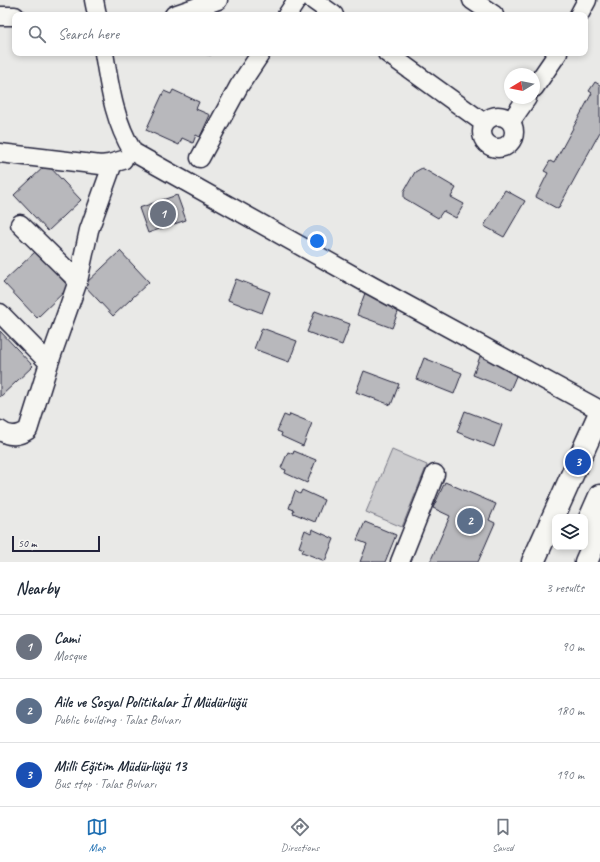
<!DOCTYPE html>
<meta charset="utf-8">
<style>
body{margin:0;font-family:Caveat,sans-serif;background:#f6f6f7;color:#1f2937}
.controls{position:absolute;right:12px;bottom:12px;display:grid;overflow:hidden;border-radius:8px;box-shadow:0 2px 6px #0003}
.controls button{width:36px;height:36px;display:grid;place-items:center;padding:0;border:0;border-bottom:1px solid #e0e1e3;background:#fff;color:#1f2937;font:20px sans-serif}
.compass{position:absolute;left:504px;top:68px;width:36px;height:36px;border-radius:50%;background:#fff;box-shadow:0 2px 6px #0003;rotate:260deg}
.scale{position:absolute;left:12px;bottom:10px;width:88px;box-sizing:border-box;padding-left:4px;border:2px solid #22223b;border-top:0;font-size:11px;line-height:14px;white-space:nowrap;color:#22223b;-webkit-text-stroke:3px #f6f6f2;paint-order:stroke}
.you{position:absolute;left:317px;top:241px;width:14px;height:14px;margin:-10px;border:3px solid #fff;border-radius:50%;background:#1a73e8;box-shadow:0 0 0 6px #1a73e833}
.badge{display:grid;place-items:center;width:26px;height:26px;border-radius:50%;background:#1f6fb2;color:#fff;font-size:13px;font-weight:700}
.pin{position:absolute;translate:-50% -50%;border:2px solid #fff;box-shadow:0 1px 4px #0006}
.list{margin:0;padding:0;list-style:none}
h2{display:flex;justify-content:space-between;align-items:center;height:52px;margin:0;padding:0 16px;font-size:17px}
h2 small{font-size:13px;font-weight:400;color:#747a83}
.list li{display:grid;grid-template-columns:26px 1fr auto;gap:12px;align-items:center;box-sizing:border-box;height:64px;padding:0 16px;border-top:1px solid #e0e1e3}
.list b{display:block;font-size:15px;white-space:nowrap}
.list p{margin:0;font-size:13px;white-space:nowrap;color:#747a83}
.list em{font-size:13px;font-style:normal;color:#747a83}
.icon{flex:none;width:22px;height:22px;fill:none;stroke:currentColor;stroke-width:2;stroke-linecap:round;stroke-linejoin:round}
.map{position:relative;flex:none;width:600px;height:562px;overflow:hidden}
.search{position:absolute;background:#fff;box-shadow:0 2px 6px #0003;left:12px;right:12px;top:12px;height:44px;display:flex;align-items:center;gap:10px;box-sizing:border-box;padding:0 14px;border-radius:8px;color:#747a83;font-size:15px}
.sheet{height:244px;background:#fff}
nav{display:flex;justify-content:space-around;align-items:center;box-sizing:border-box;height:56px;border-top:1px solid #e0e1e3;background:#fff;font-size:11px;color:#747a83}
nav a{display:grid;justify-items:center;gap:2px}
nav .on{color:#1f6fb2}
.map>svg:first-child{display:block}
.green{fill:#ccccce;stroke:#777784}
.building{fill:#b8b8bc;stroke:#22223b}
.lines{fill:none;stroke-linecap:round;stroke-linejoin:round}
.minor-casing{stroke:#22223b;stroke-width:21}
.major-casing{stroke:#22223b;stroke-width:25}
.minor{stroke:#f6f6f2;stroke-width:18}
.major{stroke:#f6f6f2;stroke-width:22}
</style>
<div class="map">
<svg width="600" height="562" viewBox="0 0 600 562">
<rect width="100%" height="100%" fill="#e9e9e7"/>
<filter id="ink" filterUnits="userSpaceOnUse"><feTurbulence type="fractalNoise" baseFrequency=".025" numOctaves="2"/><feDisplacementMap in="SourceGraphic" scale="8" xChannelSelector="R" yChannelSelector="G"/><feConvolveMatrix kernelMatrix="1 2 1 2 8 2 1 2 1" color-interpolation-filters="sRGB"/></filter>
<g filter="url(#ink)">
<!-- green -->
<path class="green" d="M392,450L427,465L402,527L366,512Z"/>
<!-- building -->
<path class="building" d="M191,53H212L211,55Z
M595,82L600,85V132L558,209L536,197L548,173L544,171L550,161L554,163L592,93L589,91Z
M173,90L199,102L196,109L210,115L200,137L196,135L193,143L182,138L179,145L146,130L164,91L171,94Z
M47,164L81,200L48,231L14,195Z
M422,168L456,188L451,197L464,204L456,218L443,211L438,218L404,198V191L415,172Z
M505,190L525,201L504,237L484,226Z
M177,195L186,220L148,233L139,208Z
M36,251L69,287L37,318L3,282Z
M120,251L149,282L113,316L84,285Z
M236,279L270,292L262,313L228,300Z
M365,293L400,307L392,328L357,315Z
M315,311L350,324L342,345L307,332Z
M262,328L297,341L289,362L254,349Z
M0,331L33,366L0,397Z
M481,354L519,369L510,390L473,375Z
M424,358L462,373L454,394L416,379Z
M364,371L399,384L391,405L356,392Z
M465,411L502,425L494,447L457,432Z
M290,414L312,423L303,446L281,436L282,433L277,431L284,415L289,417Z
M294,451L316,460L307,483L285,473L286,470L281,468L288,452L293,454Z
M445,482L496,504L489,520L495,523L478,562H430L450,516L433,508Z
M302,490L324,500L315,522L293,513L294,510L289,508L295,491L300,494Z
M365,522L396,535L385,562H360L367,544L357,540Z
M312,529L334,539L325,561L302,552L304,549L299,547L305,530L311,533Z"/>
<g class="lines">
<!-- minor casing -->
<g class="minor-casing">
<path id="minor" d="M94,0L97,15
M313,0L334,15
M472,0L494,15
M174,15L218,0
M287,15L297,0
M579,15L587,0
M0,16H15
M104,53C110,89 114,120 133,152L372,286L600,410
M387,53L484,123
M534,88L558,53
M482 132a16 16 0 1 1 32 0a16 16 0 1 1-32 0Z
M511,121L527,98
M0,153L101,165L109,164L123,160
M200,158L239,86L261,53
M20,224L78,281
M0,313L49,363
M0,430C9,438 19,436 28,430L49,363L78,281L89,230L113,163
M400,562L435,474"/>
</g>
<!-- major casing -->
<g class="major-casing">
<path id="major" d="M585,530L600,496
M533,562L600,413
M586,562L600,530"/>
</g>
<!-- minor -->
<use href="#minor" class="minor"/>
<!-- major -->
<use href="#major" class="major"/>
</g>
</g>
</svg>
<div class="controls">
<button><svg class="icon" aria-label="layers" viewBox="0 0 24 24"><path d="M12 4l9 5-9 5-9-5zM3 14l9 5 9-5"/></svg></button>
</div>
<svg class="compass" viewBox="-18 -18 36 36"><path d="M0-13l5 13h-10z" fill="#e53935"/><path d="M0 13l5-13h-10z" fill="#747a83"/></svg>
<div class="scale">50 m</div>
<div class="you"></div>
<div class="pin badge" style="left:163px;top:214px;background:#6b7280">1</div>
<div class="pin badge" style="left:470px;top:521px;background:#5c6f8a">2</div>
<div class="pin badge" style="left:578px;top:462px;background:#1a4fb4">3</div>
<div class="search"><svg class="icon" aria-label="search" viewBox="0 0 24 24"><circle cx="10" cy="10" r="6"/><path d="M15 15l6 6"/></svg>Search here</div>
</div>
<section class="sheet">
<h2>Nearby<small>3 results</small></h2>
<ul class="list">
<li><span class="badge" style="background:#6b7280">1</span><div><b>Cami</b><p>Mosque</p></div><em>90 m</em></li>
<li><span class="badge" style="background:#5c6f8a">2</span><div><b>Aile ve Sosyal Politikalar İl Müdürlüğü</b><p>Public building · Talas Bulvarı</p></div><em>180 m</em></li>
<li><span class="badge" style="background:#1a4fb4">3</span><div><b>Milli Eğitim Müdürlüğü 13</b><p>Bus stop · Talas Bulvarı</p></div><em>190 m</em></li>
</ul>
</section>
<nav>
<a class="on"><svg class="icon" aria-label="map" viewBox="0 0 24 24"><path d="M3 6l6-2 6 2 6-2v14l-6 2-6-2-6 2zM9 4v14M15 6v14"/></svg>Map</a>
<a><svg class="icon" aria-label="directions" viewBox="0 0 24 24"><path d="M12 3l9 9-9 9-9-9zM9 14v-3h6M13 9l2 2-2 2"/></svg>Directions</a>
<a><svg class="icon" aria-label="saved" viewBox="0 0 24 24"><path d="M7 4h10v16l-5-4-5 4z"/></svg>Saved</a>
</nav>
